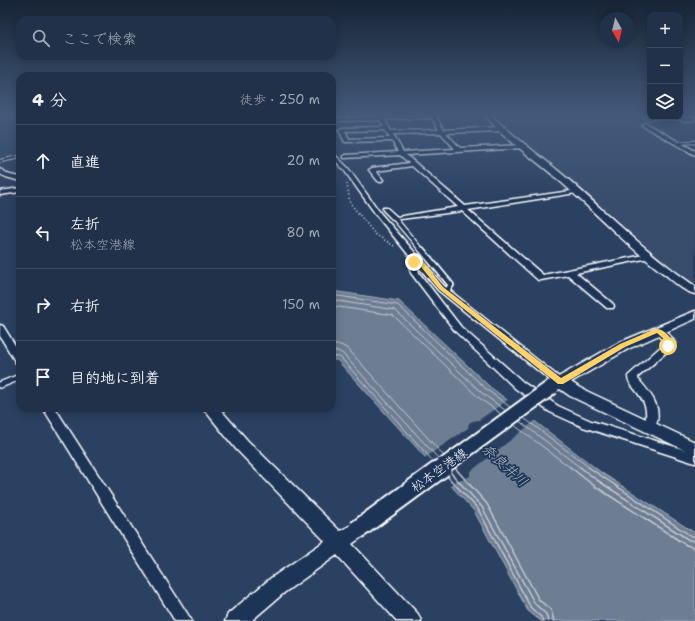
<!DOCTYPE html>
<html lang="ja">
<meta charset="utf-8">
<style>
body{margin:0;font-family:"Shantell Sans","Klee One",sans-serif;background:#283950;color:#f1f3f6}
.controls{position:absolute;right:12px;top:12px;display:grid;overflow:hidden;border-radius:8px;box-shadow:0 2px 10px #0003}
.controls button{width:36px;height:36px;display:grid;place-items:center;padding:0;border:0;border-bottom:1px solid #3d4c61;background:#203149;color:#f1f3f6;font:20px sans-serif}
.compass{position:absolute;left:599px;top:12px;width:36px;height:36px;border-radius:50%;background:#203149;box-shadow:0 2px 10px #0003;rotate:172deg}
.stop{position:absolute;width:12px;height:12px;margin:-9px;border:3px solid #ffd166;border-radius:50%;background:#fff}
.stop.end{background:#ffd166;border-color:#fff;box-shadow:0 1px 4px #0008}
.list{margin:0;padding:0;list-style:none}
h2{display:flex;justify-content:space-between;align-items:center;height:52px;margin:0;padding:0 16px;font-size:17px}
h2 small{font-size:13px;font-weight:400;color:#a2a9b4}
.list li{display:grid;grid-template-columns:26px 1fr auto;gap:12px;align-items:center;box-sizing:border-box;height:72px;padding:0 16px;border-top:1px solid #3d4c61}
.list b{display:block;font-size:15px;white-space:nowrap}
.list p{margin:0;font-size:13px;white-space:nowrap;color:#a2a9b4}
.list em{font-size:13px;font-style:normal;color:#a2a9b4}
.icon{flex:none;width:22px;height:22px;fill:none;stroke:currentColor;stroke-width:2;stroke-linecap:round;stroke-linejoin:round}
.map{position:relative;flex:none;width:695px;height:621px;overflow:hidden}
.search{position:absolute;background:#203149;box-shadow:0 2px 10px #0003;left:16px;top:16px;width:320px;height:44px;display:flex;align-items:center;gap:10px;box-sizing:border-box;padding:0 14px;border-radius:12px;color:#a2a9b4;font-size:15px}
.panel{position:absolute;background:#203149;box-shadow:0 2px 10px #0003;left:16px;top:72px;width:320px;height:340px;border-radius:12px}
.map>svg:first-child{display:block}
.built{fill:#394e6c}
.water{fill:#6d7d92;stroke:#a7b1be}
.pier{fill:#2a4161}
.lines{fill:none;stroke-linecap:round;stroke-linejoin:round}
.shore-far1{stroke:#c5cbd3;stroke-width:1}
.shore{stroke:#c5cbd3;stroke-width:1.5}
.lane-far3-casing{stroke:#fff;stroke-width:4.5}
.lane-far2-casing{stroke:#fff;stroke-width:6}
.lane-far1-casing{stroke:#fff;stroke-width:8}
.lane-casing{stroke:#fff;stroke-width:8}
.street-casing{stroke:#fff;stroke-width:3}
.secondary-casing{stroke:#fff;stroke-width:3}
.path{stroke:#fff;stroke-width:1.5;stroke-dasharray:1 2.5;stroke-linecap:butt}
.lane-far3{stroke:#1d3557;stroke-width:2.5}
.lane-far2{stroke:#1d3557;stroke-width:3.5}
.lane-far1{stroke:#1d3557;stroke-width:4.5}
.lane{stroke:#1d3557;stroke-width:5.5}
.street{fill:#1d3557;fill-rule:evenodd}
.secondary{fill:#1d3557;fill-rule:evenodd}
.secondary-bridge-far1-casing{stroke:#fff;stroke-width:18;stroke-linecap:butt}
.secondary-bridge-casing{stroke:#fff;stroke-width:22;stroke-linecap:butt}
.secondary-bridge-far1{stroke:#1d3557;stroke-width:14}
.secondary-bridge{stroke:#1d3557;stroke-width:18}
.route{fill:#ffd166}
.labels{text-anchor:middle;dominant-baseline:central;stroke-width:3.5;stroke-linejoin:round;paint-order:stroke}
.near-street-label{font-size:13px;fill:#fff;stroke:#1d3557}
.near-water-label{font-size:14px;font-style:italic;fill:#b6bec8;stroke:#1d3557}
</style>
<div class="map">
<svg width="695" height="621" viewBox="0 0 695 621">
<rect width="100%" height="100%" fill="#2a4161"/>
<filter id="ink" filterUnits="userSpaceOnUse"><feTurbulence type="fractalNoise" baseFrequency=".025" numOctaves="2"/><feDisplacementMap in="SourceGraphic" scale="8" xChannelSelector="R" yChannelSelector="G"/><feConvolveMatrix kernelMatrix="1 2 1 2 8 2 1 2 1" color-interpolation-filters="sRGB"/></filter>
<g filter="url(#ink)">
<!-- built -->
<path class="built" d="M495,116H630L641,125L695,155V283L661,259L571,180L502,124Z"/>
<!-- water -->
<path class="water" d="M332,291L399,301L489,386L602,473L695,533V621H541L528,611L474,511L337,360H332Z"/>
<!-- pier -->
<path class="pier" d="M509,399L536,420L470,472V476L463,480H458L449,487L423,459L468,428L469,423L473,421L479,420Z"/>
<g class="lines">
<!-- shore-far1 -->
<path class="shore-far1" d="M332,295L398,305L486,389L510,407
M332,300L395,310L482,393L506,411
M332,306L393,315L478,397L501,414
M332,345H341L348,349L444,456
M332,351H338L343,354L438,458
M332,356L340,357L433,461
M524,418L590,468
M519,421L581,468
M514,425L571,468"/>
<!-- shore -->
<path class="shore" d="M570,467L593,485L686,545L695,548
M580,467L597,480L689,540L695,541
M588,467L691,536H695
M455,468L487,504L539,600L551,610L554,621
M451,473L482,507L535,604L546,614L548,621
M447,476L478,509L531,608L541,617L543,621"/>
<!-- lane-far3 casing -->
<g class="lane-far3-casing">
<path id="lane-far3" d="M677,143L695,142
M0,161L20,157"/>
</g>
<!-- lane-far2 casing -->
<g class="lane-far2-casing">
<path id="lane-far2" d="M395,219L422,251"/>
</g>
<!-- lane-far1 casing -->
<g class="lane-far1-casing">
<path id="lane-far1" d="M422,250L451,285L446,292"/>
</g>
<!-- lane casing -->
<g class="lane-casing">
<path id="lane" d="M0,385L20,377"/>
</g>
<!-- street casing -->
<g class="street-casing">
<path id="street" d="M378,116H439L436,117L444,130L501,127L504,129L501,131L446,133L460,148L524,145L525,146L522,148L406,155L465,206L578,190V192L576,193L468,210L543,275L649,254L653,256L649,258L576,273L613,304L614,306L613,308H607L568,275L541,280H538L462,211L393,220L383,210V208H387L397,217L458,207L412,166L376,171L383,180L380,182L378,181L369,170L372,168L409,163L400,155L344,158V156L346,155L398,152L392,141L345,142L339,130L342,128L384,127L380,120L332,121V119ZM432,118L439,130L391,131L384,119ZM385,130L390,138L349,139L345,131ZM441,133L455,149L403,152L393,134Z
M642,116L680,117V116L686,118H695V120L685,121L678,119H647Z
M645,123L695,151V155L643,126L642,125Z
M332,152L348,168L381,214L417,255H420V259L444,286L565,382L564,385H556L438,290L417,265L419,273L461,327L524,383L558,406L591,421L695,453V463L583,427L550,412L516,389L455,331L411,273L409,266L412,259L377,216L344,170L332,157Z
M0,169L10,175L20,177V181L6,177L0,174Z
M20,188V192L0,195V191Z
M0,325L3,326L20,353V364L16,363L0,336Z
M658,327C665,329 672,337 675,343L671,348L638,377V379C652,395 665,410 653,431L649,432L645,431L643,428C650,411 645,401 633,387C630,383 628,381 628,376L665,343L653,330Z
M43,408H55L192,621H175Z"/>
</g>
<!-- secondary casing -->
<g class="secondary-casing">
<path id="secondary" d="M486,116H492C516,139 544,158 569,180C610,216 649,255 695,286V294C685,292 675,283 667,276C629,248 597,214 562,183C537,160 507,142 486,116Z
M695,311V319L628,349L571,382L580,388L695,442V455L570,396L560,389L552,392L547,390L545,387L547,384L555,379L618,343Z
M203,408H219L248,441L340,531L357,522L363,524L366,530L363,536L352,544L418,614L421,621H397L337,555L285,592L251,621H225L228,614L271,578L325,541L236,449Z"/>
</g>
<!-- path -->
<path class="path" d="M347,184L350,203L375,234L394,246"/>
<!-- lane-far3 -->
<use href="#lane-far3" class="lane-far3"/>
<!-- lane-far2 -->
<use href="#lane-far2" class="lane-far2"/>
<!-- lane-far1 -->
<use href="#lane-far1" class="lane-far1"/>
<!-- lane -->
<use href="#lane" class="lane"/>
<!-- street -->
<use href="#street" class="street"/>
<!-- secondary -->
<use href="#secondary" class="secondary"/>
<!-- secondary-bridge-far1 casing -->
<g class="secondary-bridge-far1-casing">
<path id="secondary-bridge-far1" d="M441,468L552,387"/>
</g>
<!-- secondary-bridge casing -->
<g class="secondary-bridge-casing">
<path id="secondary-bridge" d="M357,530L443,467"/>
</g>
<!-- secondary-bridge-far1 -->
<use href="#secondary-bridge-far1" class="secondary-bridge-far1"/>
<!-- secondary-bridge -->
<use href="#secondary-bridge" class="secondary-bridge"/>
</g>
</g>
<!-- sky -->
<linearGradient id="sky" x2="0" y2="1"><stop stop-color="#172435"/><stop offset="0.57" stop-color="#445a7b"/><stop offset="1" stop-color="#445a7b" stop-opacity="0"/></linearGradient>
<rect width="695" height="202" fill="url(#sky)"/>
<!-- route -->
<path class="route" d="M415,256H419L443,287L561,378L620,344L655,329C663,328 670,336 673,343L671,348H666L665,340L657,333L625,347L563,384H558L439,289L417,262L416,264H411V262Z"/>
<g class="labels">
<!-- near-street labels -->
<g class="near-street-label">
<text transform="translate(439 470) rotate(-36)">松本空港線</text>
</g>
<!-- near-water labels -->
<g class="near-water-label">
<text transform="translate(505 465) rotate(42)">奈良井川</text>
</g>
</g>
</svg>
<div class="controls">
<button>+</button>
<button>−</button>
<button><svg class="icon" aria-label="layers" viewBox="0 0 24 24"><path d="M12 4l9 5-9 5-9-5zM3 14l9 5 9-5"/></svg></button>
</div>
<svg class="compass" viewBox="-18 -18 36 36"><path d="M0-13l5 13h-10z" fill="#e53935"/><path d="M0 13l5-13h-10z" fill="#a2a9b4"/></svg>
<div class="stop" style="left:668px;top:346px"></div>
<div class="stop end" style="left:414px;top:262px"></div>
<div class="search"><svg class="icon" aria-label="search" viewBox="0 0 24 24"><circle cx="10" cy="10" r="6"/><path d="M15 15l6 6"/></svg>ここで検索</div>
<section class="panel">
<h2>4 分<small>徒歩 · 250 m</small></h2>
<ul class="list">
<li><svg class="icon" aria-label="ahead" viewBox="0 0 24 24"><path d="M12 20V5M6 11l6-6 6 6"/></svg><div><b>直進</b></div><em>20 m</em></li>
<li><svg class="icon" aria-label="left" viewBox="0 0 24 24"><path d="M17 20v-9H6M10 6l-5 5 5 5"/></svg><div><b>左折</b><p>松本空港線</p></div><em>80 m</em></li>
<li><svg class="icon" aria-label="right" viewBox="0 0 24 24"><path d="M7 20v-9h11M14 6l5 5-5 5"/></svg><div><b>右折</b></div><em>150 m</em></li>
<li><svg class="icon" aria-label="arrive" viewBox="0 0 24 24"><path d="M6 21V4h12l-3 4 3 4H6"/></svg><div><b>目的地に到着</b></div></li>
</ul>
</section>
</div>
